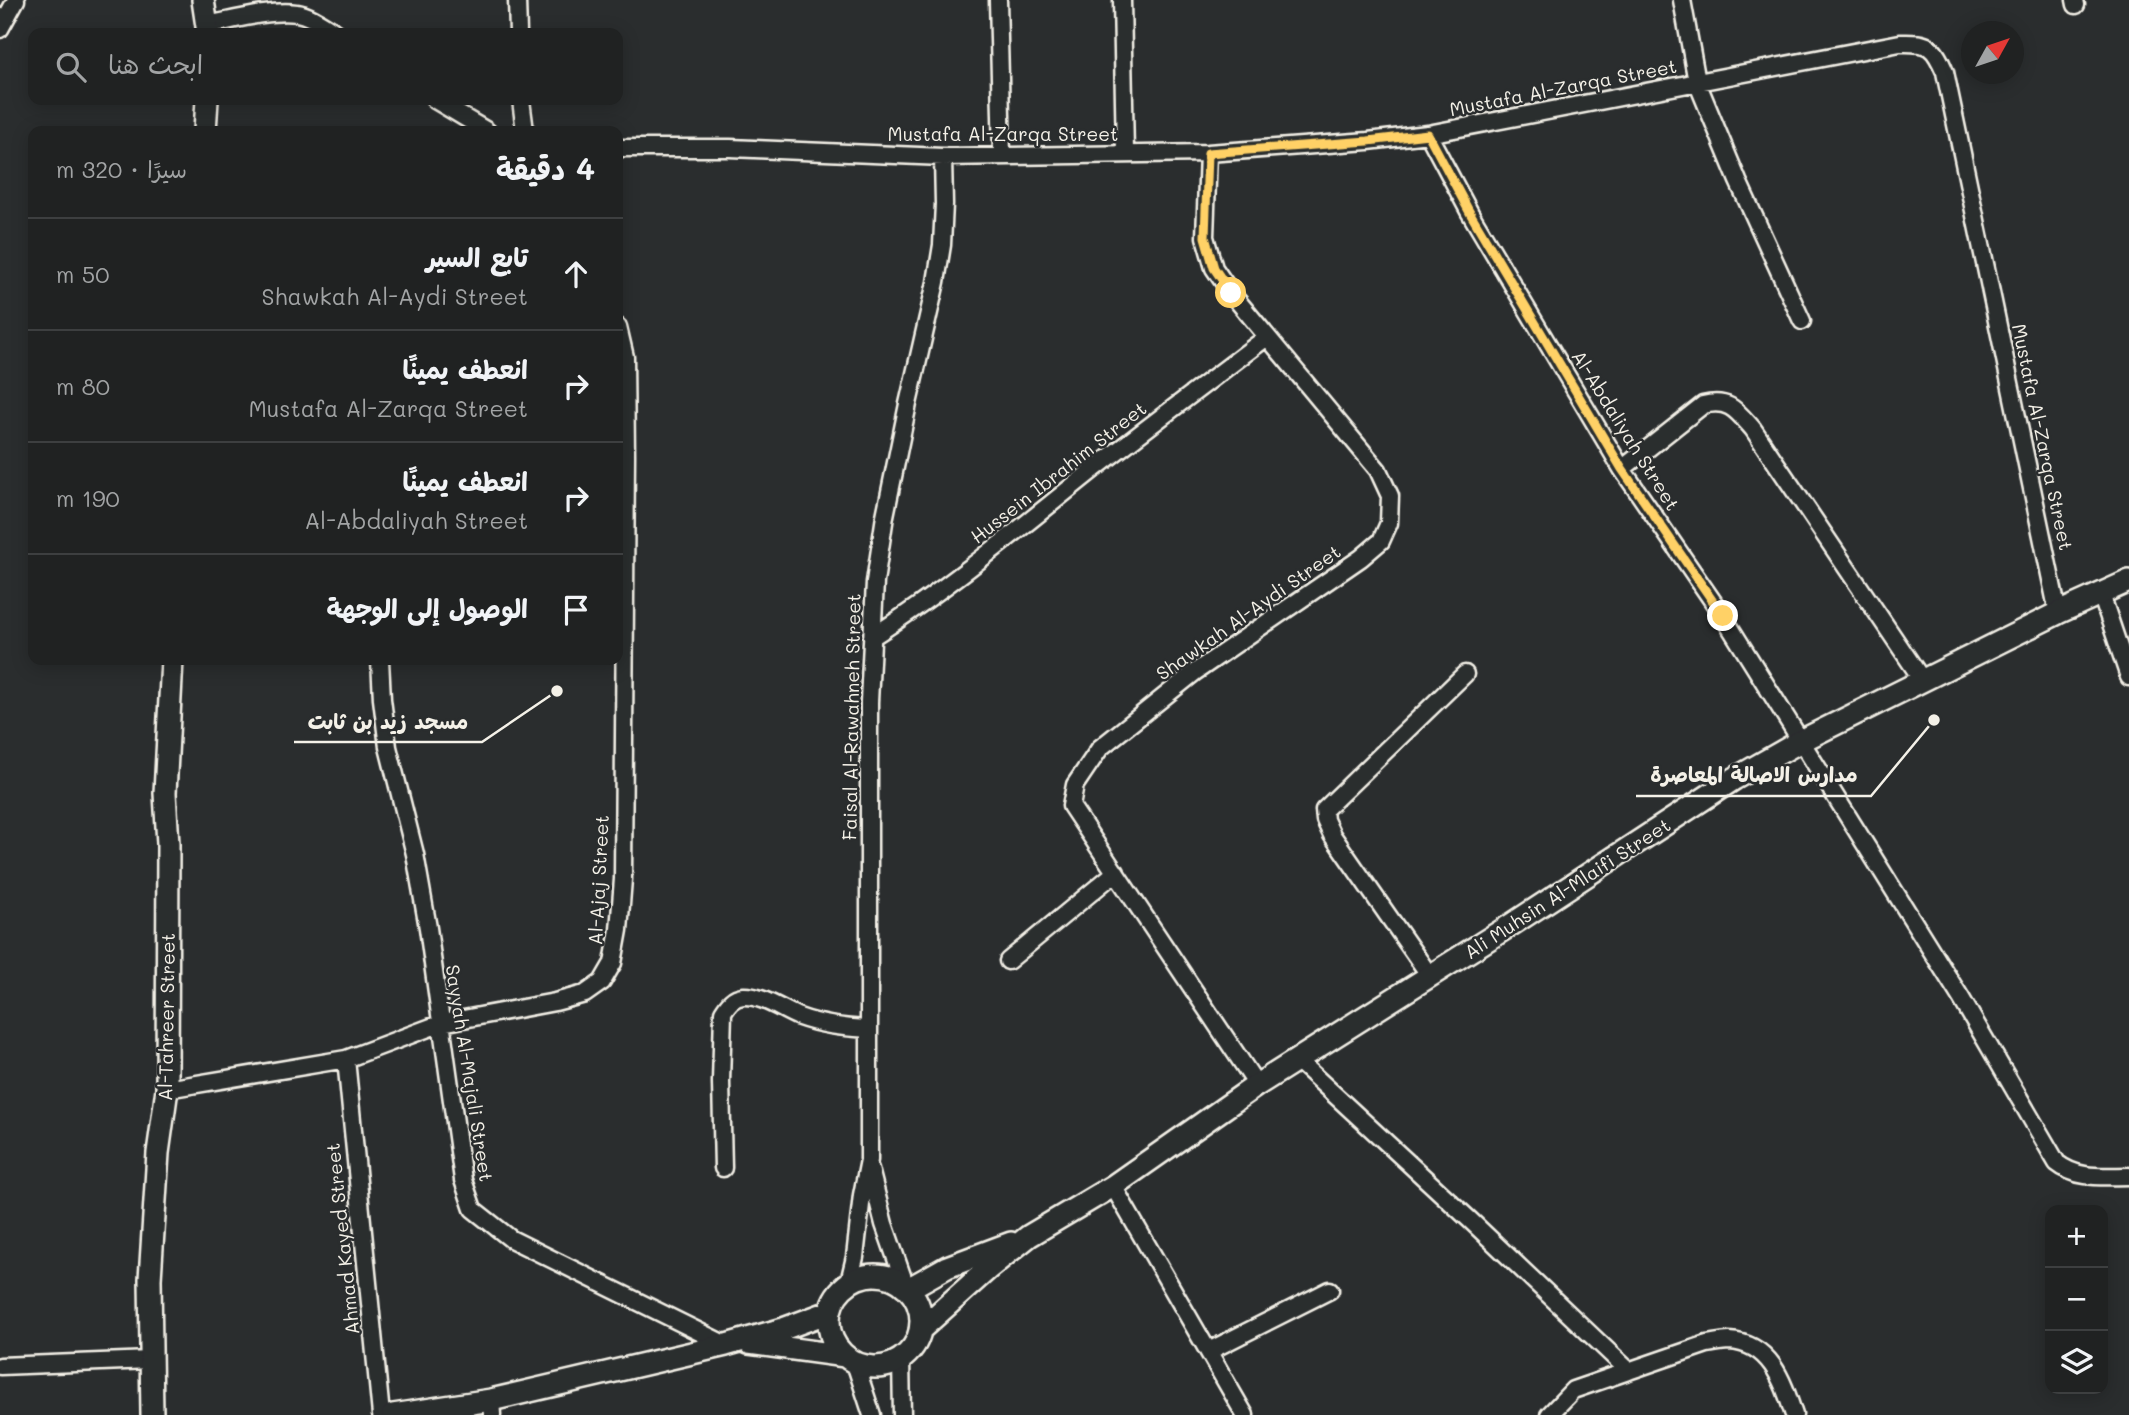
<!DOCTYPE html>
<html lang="ar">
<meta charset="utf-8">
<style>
body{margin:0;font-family:Mali,"Playpen Sans Arabic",sans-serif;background:#2d2f2f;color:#f1f3f6;direction:rtl}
.controls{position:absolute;right:21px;bottom:21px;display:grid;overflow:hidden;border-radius:14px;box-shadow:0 4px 18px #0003}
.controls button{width:63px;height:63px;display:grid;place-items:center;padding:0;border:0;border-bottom:2px solid #3d3f40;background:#202222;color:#f1f3f6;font:35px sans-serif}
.compass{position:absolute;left:1961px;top:21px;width:63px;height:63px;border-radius:50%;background:#202222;box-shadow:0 4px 18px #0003;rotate:50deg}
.stop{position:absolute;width:21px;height:21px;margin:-16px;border:5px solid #ffd166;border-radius:50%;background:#fff}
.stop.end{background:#ffd166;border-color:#fff;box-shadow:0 2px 7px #0008}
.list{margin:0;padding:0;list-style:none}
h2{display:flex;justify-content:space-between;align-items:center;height:91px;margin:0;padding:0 28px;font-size:30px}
h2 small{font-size:23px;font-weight:400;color:#a2a4a5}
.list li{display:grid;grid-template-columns:46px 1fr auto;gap:21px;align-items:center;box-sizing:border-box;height:112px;padding:0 28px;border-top:2px solid #3d3f40}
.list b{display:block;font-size:26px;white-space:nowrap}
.list p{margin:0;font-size:23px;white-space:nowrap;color:#a2a4a5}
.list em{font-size:23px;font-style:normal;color:#a2a4a5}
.icon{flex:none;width:38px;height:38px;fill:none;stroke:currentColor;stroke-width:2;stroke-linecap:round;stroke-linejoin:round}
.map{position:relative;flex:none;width:2129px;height:1415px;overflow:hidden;direction:ltr}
.search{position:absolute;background:#202222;box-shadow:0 4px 18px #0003;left:28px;top:28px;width:595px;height:77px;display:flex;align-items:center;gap:18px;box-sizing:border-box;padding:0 24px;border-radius:14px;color:#a2a4a5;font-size:26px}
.panel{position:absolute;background:#202222;box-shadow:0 4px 18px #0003;left:28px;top:126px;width:595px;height:539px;border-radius:14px;direction:rtl}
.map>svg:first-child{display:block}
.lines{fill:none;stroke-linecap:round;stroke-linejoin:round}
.minor-casing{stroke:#f4f1e8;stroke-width:21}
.tertiary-casing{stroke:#f4f1e8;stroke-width:26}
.minor{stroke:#2a2d2e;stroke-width:16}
.tertiary{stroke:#2a2d2e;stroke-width:21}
.route{stroke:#ffd166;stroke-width:9}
.labels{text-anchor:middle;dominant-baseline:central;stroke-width:5;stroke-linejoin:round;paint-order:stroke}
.street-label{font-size:19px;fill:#f4f1e8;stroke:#2a2d2e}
.leader{fill:none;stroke:#f4f1e8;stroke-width:2.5}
.callout-dot{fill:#f4f1e8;stroke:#2a2d2e;stroke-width:2.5}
.callout-label{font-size:21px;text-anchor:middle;font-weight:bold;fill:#f4f1e8;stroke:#2a2d2e;stroke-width:5;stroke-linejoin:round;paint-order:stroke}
</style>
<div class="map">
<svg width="2129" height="1415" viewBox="0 0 2129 1415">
<rect width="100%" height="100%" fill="#2a2d2e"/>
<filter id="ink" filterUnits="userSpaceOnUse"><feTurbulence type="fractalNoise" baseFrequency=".0143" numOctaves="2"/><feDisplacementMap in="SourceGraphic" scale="14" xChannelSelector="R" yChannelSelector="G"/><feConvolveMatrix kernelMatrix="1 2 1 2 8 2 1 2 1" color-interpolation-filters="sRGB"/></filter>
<g filter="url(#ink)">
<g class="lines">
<!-- minor casing -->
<g class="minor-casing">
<path id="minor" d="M517,0L518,33
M998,0L1002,155
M1122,0L1125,153
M1682,0L1697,82L1738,181L1802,321
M2075,0L2076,5
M208,25C233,20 273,9 297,13C311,15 325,26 337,33
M0,29L16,0
M435,100L487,131
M521,100L525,131
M1428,134L1470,213L1622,469L1723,616L1961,998L2057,1163C2078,1180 2104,1176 2129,1176
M618,148H730L943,157L1208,153L1368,141L1428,134L1900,43C1929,42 1934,46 1945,72L2058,613
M1208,153L1205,237L1214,268L1231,293L1378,470L1390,496L1389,523L1381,541L1361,558L1195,672L1100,748L1075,785L1071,806L1257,1085
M1622,469L1703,405C1729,398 1737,411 1753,429L1923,681
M2101,594L2129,677
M872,637C948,588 1018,530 1089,473C1148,427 1208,382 1267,337
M380,660L382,699L388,747L415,854L428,928L463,1180L473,1209L511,1239L726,1345
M1008,961L1116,872
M1430,976L1332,835L1325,820L1324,810L1465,674
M346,1059L381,1415
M1297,1060L1470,1220L1629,1371
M167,1089L346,1059L442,1023L555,1002L585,994L602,982L613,963L619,930L623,879L626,455L625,357L618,327
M723,1168L721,1082L723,1012C728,1004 733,997 743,996C762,995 782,1010 799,1017C821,1025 846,1028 869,1029
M870,1169L884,1224L906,1287
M1113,1186L1245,1415
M849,1282L855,1257L862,1195L869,1160V702L875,582L885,516L908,404L936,282L942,245L944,204L943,157
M1209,1351L1330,1290
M901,1359L902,1415
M855,1363L872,1415
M0,1366L151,1360
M491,1400L492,1415
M1549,1415L1573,1390L1707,1344C1714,1343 1723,1341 1729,1341C1771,1343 1783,1382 1794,1415"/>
</g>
<!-- tertiary casing -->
<g class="tertiary-casing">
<path id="tertiary" d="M203,0L208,33
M205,131L207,100
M829 1321a46 46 0 1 1 92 0a46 46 0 1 1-92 0Z
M908,1289L947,1267L1011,1243
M920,1330L989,1268L1029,1236L1113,1186L1257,1085L1514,923L1734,779L1799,742L2058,613L2129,581
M749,1343L845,1356
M152,1415L150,1279L158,1153L167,1089L168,844L165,793L172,660
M393,1415L491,1400L726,1345L783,1329L829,1312"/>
</g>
<!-- minor -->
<use href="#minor" class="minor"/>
<!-- tertiary -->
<use href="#tertiary" class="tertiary"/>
</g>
</g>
<g class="lines" filter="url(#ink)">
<!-- route -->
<path class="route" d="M1231,293L1214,268L1205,237L1208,153L1368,141L1428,134L1470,213L1622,469L1723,616"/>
</g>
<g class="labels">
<!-- street labels -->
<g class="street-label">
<text transform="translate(1563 87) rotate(-11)">Mustafa Al-Zarqa Street</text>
<text x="1003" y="133">Mustafa Al-Zarqa Street</text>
<text transform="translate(1626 430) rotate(58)">Al-Abdaliyah Street</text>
<text transform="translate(2043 437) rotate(78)">Mustafa Al-Zarqa Street</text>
<text transform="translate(1058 472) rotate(-38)">Hussein Ibrahim Street</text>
<text transform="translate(1248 612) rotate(-35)">Shawkah Al-Aydi Street</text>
<text transform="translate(851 717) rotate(-89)">Faisal Al-Rawahneh Street</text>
<text transform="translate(598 880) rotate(-87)">Al-Ajaj Street</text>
<text transform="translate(1567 888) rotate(-33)">Ali Muhsin Al-Mlaifi Street</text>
<text transform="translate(166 1017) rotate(-89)">Al-Tahreer Street</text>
<text transform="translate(470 1073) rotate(81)">Sayyah Al-Majali Street</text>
<text transform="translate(342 1239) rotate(-96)">Ahmad Kayed Street</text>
</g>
</g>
<!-- callouts -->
<path class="leader" d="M557 691L482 742H294M1934 720L1871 796H1636"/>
<g class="callout-dot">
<circle cx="557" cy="691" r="7"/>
<circle cx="1934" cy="720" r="7"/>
</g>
<g class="callout-label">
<text x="388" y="729">مسجد زيد بن ثابت</text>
<text x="1754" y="782">مدارس الاصالة المعاصرة</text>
</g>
</svg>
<div class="controls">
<button>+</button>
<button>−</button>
<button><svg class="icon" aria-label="layers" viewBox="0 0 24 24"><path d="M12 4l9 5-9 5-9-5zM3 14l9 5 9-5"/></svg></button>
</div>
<svg class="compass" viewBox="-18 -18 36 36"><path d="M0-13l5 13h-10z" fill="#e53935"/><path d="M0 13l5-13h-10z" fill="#a2a4a5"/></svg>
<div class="stop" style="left:1231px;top:293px"></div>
<div class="stop end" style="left:1723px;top:616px"></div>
<div class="search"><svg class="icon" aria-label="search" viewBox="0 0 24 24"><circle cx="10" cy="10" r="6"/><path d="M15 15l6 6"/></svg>ابحث هنا</div>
<section class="panel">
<h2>4 دقيقة<small>سيرًا · 320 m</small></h2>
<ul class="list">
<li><svg class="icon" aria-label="ahead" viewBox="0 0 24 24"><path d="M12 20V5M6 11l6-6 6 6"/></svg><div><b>تابع السير</b><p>Shawkah Al-Aydi Street</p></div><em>50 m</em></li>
<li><svg class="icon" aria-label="right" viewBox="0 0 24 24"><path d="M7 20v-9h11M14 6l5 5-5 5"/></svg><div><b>انعطف يمينًا</b><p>Mustafa Al-Zarqa Street</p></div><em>80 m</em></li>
<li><svg class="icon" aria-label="right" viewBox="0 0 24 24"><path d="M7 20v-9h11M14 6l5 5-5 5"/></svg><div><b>انعطف يمينًا</b><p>Al-Abdaliyah Street</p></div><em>190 m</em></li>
<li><svg class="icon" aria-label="arrive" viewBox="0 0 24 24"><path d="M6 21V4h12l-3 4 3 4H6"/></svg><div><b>الوصول إلى الوجهة</b></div></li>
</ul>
</section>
</div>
